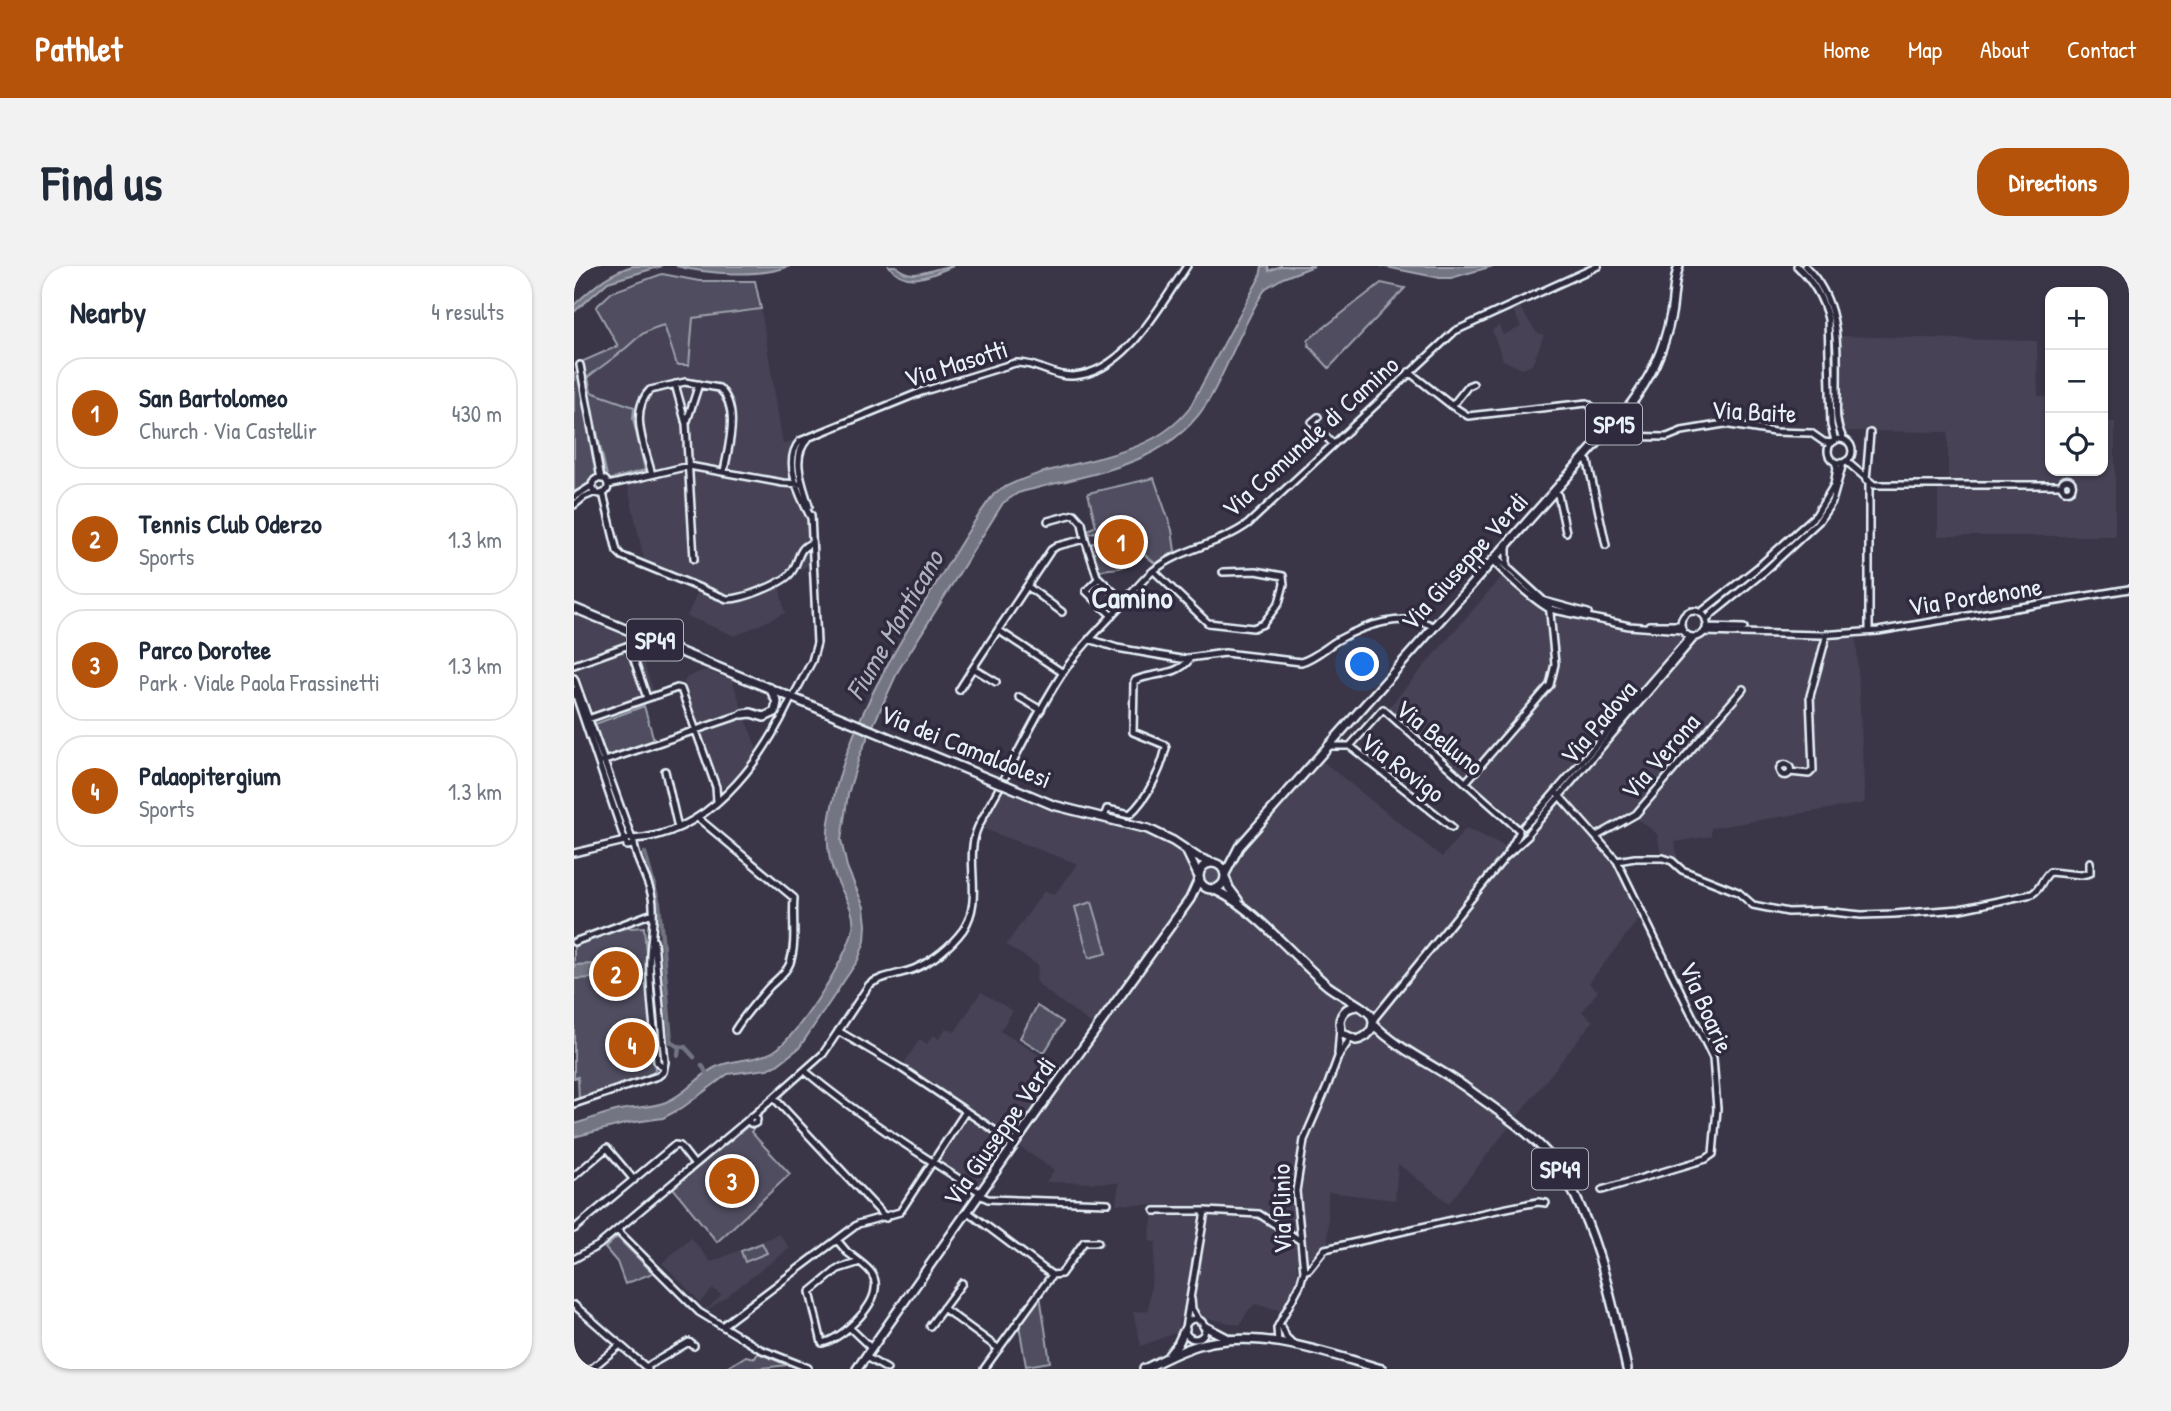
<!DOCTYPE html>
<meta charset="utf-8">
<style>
body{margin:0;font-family:"Patrick Hand",sans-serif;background:#f2f2f3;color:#1f2937}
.controls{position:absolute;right:21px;top:21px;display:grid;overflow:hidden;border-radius:14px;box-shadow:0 2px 5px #0004}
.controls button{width:63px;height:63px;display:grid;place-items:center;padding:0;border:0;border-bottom:2px solid #e0e1e3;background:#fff;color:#1f2937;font:35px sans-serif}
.you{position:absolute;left:789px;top:399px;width:24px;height:24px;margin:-18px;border:5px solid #fff;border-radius:50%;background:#1a73e8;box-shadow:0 0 0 10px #1a73e833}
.badge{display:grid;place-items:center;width:46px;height:46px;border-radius:50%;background:#b45309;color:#fff;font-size:23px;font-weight:700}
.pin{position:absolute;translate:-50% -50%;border:4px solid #fff;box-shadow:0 2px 7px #0006}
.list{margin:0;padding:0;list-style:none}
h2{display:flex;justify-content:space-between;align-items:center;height:91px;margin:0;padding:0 28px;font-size:30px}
h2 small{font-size:23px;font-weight:400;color:#747a83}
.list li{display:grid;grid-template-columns:46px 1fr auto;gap:21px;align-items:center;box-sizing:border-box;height:112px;margin:0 14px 14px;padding:0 14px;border:2px solid #e0e1e3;border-radius:28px}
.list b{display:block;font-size:26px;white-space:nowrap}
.list p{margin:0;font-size:23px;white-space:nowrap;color:#747a83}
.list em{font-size:23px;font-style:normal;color:#747a83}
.icon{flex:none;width:38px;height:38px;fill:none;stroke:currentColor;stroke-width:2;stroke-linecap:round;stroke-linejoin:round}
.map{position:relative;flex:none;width:1555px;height:1103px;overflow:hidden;border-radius:28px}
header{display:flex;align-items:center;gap:42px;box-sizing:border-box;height:98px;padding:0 35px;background:#b45309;color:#fff}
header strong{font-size:33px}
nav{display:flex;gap:38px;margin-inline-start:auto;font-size:24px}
.intro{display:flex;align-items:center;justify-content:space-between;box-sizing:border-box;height:168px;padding:0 42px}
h1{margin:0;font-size:49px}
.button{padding:18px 32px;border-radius:28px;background:#b45309;color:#fff;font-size:24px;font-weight:700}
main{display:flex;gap:42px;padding:0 42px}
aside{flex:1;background:#fff;border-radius:28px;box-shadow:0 2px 5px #0004}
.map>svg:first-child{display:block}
.built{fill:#464354}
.green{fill:#504e5f;stroke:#9ca0ac;stroke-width:2}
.water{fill:#737482;stroke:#a2a6b1;stroke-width:2}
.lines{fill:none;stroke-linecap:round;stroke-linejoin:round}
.canal{stroke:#737482;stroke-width:4.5}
.minor-casing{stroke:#e8f1f8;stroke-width:10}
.major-casing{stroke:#e8f1f8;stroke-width:12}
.minor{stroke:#2f2a3d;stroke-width:5}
.major{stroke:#2f2a3d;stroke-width:7}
.major-bridge-casing{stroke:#e8f1f8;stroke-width:12;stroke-linecap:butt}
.major-bridge{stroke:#2f2a3d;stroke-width:7}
.labels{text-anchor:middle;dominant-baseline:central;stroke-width:7;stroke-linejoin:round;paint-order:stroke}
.shield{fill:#2f2a3d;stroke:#b0b5c0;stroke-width:2}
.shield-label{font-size:24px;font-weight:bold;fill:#e8f1f8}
.street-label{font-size:26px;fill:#e8f1f8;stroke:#2f2a3d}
.water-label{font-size:28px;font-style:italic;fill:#aeb2bd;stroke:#2f2a3d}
.quarter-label{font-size:30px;font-weight:bold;fill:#e8f1f8;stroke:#2f2a3d}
</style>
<header>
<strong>Pathlet</strong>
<nav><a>Home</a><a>Map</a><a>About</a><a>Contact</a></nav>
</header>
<div class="intro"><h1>Find us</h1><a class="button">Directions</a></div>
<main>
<aside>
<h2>Nearby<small>4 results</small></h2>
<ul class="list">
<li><span class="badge">1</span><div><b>San Bartolomeo</b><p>Church · Via Castellir</p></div><em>430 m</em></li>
<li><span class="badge">2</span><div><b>Tennis Club Oderzo</b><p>Sports</p></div><em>1.3 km</em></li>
<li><span class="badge">3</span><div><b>Parco Dorotee</b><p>Park · Viale Paola Frassinetti</p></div><em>1.3 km</em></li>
<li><span class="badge">4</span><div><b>Palaopitergium</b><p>Sports</p></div><em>1.3 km</em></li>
</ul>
</aside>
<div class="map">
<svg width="1555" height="1103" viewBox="0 0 1555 1103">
<rect width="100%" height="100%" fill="#3a3648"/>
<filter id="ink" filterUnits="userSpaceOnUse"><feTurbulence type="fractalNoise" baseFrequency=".0143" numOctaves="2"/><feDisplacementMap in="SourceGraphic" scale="14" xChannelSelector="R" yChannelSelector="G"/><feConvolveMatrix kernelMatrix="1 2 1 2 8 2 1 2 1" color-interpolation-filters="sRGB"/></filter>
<g filter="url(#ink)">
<!-- built -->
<path class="built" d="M944,39L963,67L970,69L958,99L948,103L929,94L918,64L925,60L929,69L947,61L938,42Z
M187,43L209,178L220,174L213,194L234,251L238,293L232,301L204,313L211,347L161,370L113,350L126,321L71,298L52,212L37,215L30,208L20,159L14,111L49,85L60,72L74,64L91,59L98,90L115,99L119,51Z
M1268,70L1463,75L1464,130L1476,131V205H1529V155L1541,156V270H1364V224H1374V166L1267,165L1263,74Z
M930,308L968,344L1084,369L1282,370L1291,537L1137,562V570L1101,576L1104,594L1087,589L1083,568L1057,547L1052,552L1017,568L1041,596L1067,650L1015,717L1024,725L1008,746L1019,755L875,937L824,898L821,934L754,926V977L741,989L722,997L724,1013L708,1045L681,1038L674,1045L666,1059L626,1051L605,1053L604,1066L567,1080L559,1046L574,1045L582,976L575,975L580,939L542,938L545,917L472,916L480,904L446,881L621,633L632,627L641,626L651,630L658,621L657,602L669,583L748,495L868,591L892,562L944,586L960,565L952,557H945L814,442Z
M0,348L61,371L80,426L19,447L0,394Z
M131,404L158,414L184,487L157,516L148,522L110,416L113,411Z
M426,521L483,544L584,572L608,587L617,601L620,616L614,632L523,762L467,721L462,714L464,699L432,679L470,625L480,629L504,598L404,561Z
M407,726L439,745L426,765L486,802L404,922L361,895L396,845L328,800L346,773L353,778L359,769L365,773L372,762L381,766Z
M205,968L216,982L133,1045L131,1042H135L147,1029L139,1023L126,1036L88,997L117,972L137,996Z"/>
<!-- green -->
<path class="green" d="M88,8L125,15H181L187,43L119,52L115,99H103L90,59C65,66 65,72 47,86C36,95 25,102 14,111L17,126L60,141L59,153L71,204L34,214L7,96L44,80L22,41L38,26Z
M807,17L831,22L755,102L735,80L734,74Z
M7,106L27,213L22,214L0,231V107Z
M580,212L598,264L601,285L582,298L567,286L550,295L551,300C543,305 531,300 523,307L516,278L532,274L529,264L513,268L512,265L522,260L514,227Z
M70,440L80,474L32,490L21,458Z
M628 610a10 10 0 1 1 20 0a10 10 0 1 1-20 0Z
M518,636L533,687L515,692L501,641Z
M70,661L81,804C71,815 22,828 5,834L4,811L0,812V679L42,663Z
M463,740L489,756L470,787L446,772Z
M174,860L180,862L177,866L216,908L143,976L99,922Z
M43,971L79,1007L51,1018L43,996L31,982Z
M188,977L193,987L171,996L167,985Z
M466,1029L476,1096L452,1100L445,1059Z
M184,1087L213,1099L179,1103H151L172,1090L181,1092Z"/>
<!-- water -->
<path class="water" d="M59,0H88L34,16L0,46V39C19,22 33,7 59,0Z
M102,0H216C184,12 134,8 102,0Z
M315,0H322C338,18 360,0 379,0C357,9 333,23 315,0Z
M688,0H694L695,5L706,0H740L709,12L692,22C669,56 656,97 636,132C596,202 514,207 444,227L429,237L324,405L286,488L274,528L267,574L273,601L290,641L292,659L291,675L284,694L225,782L203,799L193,803L154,808L108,842L89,852L54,857L0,871V858C15,854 30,847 46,844C61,841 77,842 92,836C111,829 123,811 140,802C159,792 181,796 200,785C223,771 276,688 279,662C282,645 268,627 262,612C254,594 252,576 255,556C269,467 317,390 363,316C382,286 399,254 421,227C480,189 568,202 615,143L676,29L686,11Z
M807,0H919L877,12H866Z
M19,698L20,712L0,713V699Z"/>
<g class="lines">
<!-- canal -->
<path class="canal" d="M71,587L85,638L97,776L103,780L111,781L120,791
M104,789L105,781
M128,799L134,810"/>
<!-- minor casing -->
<g class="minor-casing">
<path id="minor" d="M1223,0C1239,15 1249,32 1254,53L1257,159L1261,175
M1231,0C1267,36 1263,79 1263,127C1262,145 1261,158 1270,174
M6,99L27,213
M835,106L877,139L894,150L1013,137L1018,141L1023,166L1030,170L1093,171L1108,165L1150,158L1200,166L1237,167L1250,176L1258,177
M101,118L112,158L120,293
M878,140L894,120L899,118
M744,151L738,156L759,178
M113,155L125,118
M234,173C216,191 229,219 235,240
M1254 185a12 12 0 1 1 24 0a12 12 0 1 1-24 0Z
M1010,192L1014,196L1032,279
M1272,195L1300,219H1487
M78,209C72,184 54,146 76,124L111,116L145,122C167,142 154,181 150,206
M18 220a8 8 0 1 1 16 0a8 8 0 1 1-16 0Z
M1487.5 219a5.5 5.5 0 1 1 11 0a5.5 5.5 0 1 1-11 0Z
M1292,214L1296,167
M34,219L115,200L209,217L226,218
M980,226L984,229L992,266
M29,227L43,285L48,290L153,333C167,334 207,318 216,308C226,297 222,282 238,277
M0,231L19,219
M0,239L10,231L22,226
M237,252C226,231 208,195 226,175L347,126L441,97C462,96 479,111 499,110C552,107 587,38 613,0
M474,255L500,248L508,257L511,273
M933,279V300
M922,291L970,335L1014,347
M919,294C927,305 963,337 976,343L1055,360L1108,364
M580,305L634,357L679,362L689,358L705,337L710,318L709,310L682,305L649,306
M525,312L512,325L538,350
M453,320L488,346
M1107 358a13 13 0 1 1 26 0a13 13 0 1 1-26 0Z
M1126,347L1183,302L1242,249L1260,219L1263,202L1261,196
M1132,355L1139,347L1191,305L1245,255L1258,236L1269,197
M1075,359H1107
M1132,361L1170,362
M1295,365V216
M1130,366L1246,369L1304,365L1555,323
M515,373L543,382L607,393L651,387L727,396C741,392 752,381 764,374C790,359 830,346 859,360
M0,399L55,379L73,432
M489,407L424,364L477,284L483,280L511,273L523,310L550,336
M0,412L58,573C133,570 187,497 216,435
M422,416L399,402L424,364
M0,424L51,575L0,587
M385,424L399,402
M221,427L238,395L243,377L237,249
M445,431L467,444
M14,453L103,422L107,423L142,521L143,535
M754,480H776L878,561
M776,480L809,443L945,564
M28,496L169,448
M1205.5 504a5.5 5.5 0 1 1 11 0a5.5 5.5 0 1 1-11 0Z
M91,505L104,562
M1216,506L1235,508L1239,504L1236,430L1253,368
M892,516L976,419L981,398L975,337
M982,526L1043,595L1139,792L1143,843L1139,888L1132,893L1028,924
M530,551L533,543L556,548C573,533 587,504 592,482L591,479L559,466L560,415C578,406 602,411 615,394
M124,552L220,632C218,653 223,676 216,697C213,706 202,714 195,721C183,735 171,748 161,764
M950,560L963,547L1116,371
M955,566L1121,371
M1023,570L1062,548L1169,423
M59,579L53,580L52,573L56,572L60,575C59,592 79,618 79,641C80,657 77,673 76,689C74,724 81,761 83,796L89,801
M935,585L945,567
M1043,595L1061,592H1089L1098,595L1108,604L1164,626L1179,639L1214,646L1249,645L1287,649L1320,648L1386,643L1458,628C1467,623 1468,612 1476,606L1507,609L1516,607V596
M0,676L79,647
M799,754L931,591L954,570
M264,765L327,802L441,878
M764,788L766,762
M231,805C286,851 347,889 407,927
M200,832L312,952
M0,838L84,810L89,806L91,796L80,675
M179,850L249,788L295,719C308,709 325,709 340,703C359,695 377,680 389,664C411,632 389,594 404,561C411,547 419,533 427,519C446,482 465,443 488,408C505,383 526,362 547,340C557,328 567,315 579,305C608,282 645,279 674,258L881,65L1024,0
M175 854a4 4 0 1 1 8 0a4 4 0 1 1-8 0Z
M0,910L33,882L60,914
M405,929L414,933L534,937
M581,945H631
M394,946L478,1009L410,1103
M0,963L101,879L106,880L120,898
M43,964L125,1046L186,1083L234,1102
M263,974L273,986L286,996L264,1003L236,1026L248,1077C267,1073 299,1043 301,1023C303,1010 295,1003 286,996
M0,993L25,979L175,853
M730,1005L735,1003L751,983C822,968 892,949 964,936L972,937
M478,1009L487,1008L510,976H524
M617,1033L618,1043L625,1055
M0,1039L74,1103
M369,1042L425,1083
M611 1063a10 10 0 1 1 20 0a10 10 0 1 1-20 0Z
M148,1060L284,958L326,946L392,845
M356,1060L388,1017
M708,1061L712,1071L719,1078
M276,1062L298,1083
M611,1062L631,945L685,948L727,975
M704,1076L703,1062L726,1019L730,1005L722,925L730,874L753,821L764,791L776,773
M292,1091L313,1103
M72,1101L115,1076L120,1080
M17,1103L46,1079"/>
</g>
<!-- major casing -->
<g class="major-casing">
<path id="major" d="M0,342L423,516
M169,448L177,447L190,451L201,446L203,436L196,422
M432,519L479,539L574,563L599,575L623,591L636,596
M613,586L624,609
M625 610a13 13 0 1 1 26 0a13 13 0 1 1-26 0Z
M651,608L665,581L1054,142C1076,113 1090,85 1097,48C1100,32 1099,16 1105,0
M651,611L655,622L664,634
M638,623C676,637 722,693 754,720C764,728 794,742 798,751C802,763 793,772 782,774L769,768C762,754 768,741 784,740
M799,758C825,784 862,800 891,821C920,842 951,862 975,889C1018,939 1039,1038 1053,1103
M630,1060L655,1073
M595,1089L604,1078L611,1063
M283,1103L475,829L616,633L625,613
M570,1103C589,1094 608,1083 629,1078C690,1063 751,1087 808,1103"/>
</g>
<!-- minor -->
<use href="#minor" class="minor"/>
<!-- major -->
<use href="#major" class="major"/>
<!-- major-bridge casing -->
<g class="major-bridge-casing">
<path id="major-bridge" d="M423,516L432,519"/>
</g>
<!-- major-bridge -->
<use href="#major-bridge" class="major-bridge"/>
</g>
</g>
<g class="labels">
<!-- shield labels -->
<g class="shield">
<rect x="1012" y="137.5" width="56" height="41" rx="5"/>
<rect x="53" y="353.5" width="56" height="41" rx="5"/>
<rect x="958" y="882.5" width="56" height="41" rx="5"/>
</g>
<g class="shield-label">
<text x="1040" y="158">SP15</text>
<text x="81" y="374">SP49</text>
<text x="986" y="903">SP49</text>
</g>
<!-- street labels -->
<g class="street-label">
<text transform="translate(382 97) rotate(-17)">Via Masotti</text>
<text transform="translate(1180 145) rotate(3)">Via Baite</text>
<text transform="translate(736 170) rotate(-42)">Via Comunale di Camino</text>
<text transform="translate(890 295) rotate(-48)">Via Giuseppe Verdi</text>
<text transform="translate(1401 330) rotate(-9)">Via Pordenone</text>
<text transform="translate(1024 456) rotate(-49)">Via Padova</text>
<text transform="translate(866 471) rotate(39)">Via Belluno</text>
<text transform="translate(392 480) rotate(22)">Via dei Camaldolesi</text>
<text transform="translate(1086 490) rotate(-49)">Via Verona</text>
<text transform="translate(829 501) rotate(37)">Via Rovigo</text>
<text transform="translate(1133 741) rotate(66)">Via Boarie</text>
<text transform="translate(425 865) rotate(-55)">Via Giuseppe Verdi</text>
<text transform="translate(707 943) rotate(-91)">Via Plinio</text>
</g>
<!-- water labels -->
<g class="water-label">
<text transform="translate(320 359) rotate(-60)">Fiume Monticano</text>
</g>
<!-- quarter labels -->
<g class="quarter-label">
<text x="558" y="331">Camino</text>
</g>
</g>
</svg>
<div class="controls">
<button>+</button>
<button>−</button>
<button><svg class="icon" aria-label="locate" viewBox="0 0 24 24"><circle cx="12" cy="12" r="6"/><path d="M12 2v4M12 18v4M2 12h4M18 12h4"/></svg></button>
</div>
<div class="you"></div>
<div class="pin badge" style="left:547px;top:276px">1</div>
<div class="pin badge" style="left:42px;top:708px">2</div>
<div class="pin badge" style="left:158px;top:915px">3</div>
<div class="pin badge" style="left:58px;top:779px">4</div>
</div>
</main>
